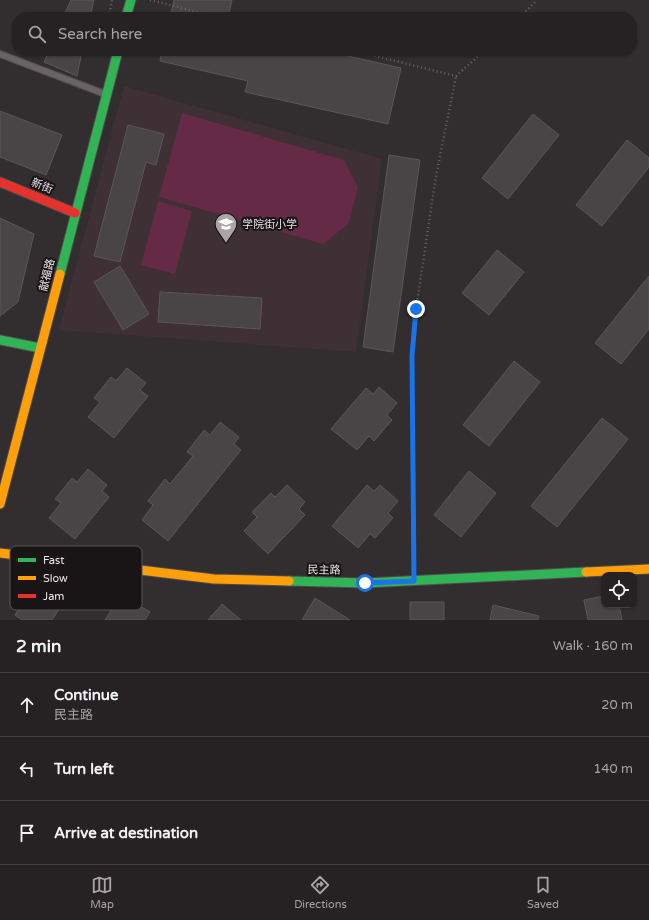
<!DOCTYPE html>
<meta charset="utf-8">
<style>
body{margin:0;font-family:"Varela Round","Noto Sans SC",sans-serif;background:#322f30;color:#f1f3f6}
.controls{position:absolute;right:12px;bottom:12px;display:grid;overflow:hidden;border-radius:8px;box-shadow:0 1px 3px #0004}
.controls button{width:36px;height:36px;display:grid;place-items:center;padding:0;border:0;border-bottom:1px solid #423f41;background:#262223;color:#f1f3f6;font:20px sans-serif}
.stop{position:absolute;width:12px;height:12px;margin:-9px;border:3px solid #1a73e8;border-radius:50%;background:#fff}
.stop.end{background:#1a73e8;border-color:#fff;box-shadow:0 1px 4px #0008}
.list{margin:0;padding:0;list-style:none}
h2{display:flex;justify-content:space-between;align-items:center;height:52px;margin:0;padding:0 16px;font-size:17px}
h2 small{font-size:13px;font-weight:400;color:#a4a4a6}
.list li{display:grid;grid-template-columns:26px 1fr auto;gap:12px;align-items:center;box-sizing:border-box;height:64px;padding:0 16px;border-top:1px solid #423f41}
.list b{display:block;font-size:15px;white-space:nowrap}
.list p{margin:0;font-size:13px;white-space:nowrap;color:#a4a4a6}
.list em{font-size:13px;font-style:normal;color:#a4a4a6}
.icon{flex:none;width:22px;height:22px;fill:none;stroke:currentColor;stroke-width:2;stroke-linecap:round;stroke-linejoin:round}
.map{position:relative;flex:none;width:649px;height:620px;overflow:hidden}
.search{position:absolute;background:#262223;box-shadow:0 1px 3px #0004;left:12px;right:12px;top:12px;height:44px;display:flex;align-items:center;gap:10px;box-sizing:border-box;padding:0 14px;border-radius:16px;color:#a4a4a6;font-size:15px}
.sheet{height:244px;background:#262223}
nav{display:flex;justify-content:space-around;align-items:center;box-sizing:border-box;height:56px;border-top:1px solid #423f41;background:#262223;font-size:11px;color:#a4a4a6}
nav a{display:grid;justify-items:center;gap:2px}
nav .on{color:#aba4a7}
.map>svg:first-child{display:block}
.built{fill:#3f3035}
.grass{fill:#652a45}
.building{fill:#494446;stroke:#5b5658}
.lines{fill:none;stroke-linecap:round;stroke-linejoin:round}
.lane-casing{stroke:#514b4d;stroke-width:8}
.fast-casing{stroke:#514b4d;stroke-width:11}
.slow-casing{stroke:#514b4d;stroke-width:11}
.jam-casing{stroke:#514b4d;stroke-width:11}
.path{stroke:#676364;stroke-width:2.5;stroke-dasharray:1 3;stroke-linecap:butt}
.lane{stroke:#686365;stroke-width:6}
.fast{stroke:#30b455;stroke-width:9}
.slow{stroke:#ff9f0a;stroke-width:9}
.jam{stroke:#e5322d;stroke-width:9}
.route{stroke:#1a73e8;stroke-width:5}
.labels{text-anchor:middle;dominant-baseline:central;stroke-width:4;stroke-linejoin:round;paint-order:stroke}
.street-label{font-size:11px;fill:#ece4e7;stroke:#191416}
.poi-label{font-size:11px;fill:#ece4e7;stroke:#191416;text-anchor:start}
.key{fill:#191416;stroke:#585255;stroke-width:1}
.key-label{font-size:11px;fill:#ece4e7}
</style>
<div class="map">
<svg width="649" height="620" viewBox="0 0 649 620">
<rect width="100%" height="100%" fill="#322d2f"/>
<!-- built -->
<path class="built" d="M124,86L382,159L356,352L59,330Z"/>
<!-- grass -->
<path class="grass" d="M182,113L344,160L358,188L348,224L323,244L159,197Z
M158,201L192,211L175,274L141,265Z"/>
<!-- building -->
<path class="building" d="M71,0H94L90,17H63Z
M174,0H232L228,17H170Z
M49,51H82L77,76L44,62Z
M162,51H326L401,68L388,124L245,92L248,81L160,61Z
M0,111L62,135L46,175L0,157Z
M533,114L559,135L508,199L482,178Z
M128,125L164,134L156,165L146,162L120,262L94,256Z
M627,140L649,158V167L602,226L576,205Z
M389,155L420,160L393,352L363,347Z
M0,218L34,234L18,302L0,316Z
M497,250L524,272L489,315L462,293Z
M120,266L149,314L123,330L94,282Z
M649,276V329L621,364L595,343Z
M160,292L262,298L260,329L158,322Z
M514,361L540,382L489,446L463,425Z
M127,368L146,383L140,390L148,396L114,438L88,417L100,402L94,398L111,377L116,381Z
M379,387L397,403L387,415L392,420L374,441L369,436L357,450L331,429L366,388L373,394Z
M602,418L628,439L557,527L531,506Z
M220,422L239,437L234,444L241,450L168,541L142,520L153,505L148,501L165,479L170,484L193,456L187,452L204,430L210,435Z
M88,469L107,485L102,491L109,497L75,539L49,518L61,503L55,499L72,478L77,482Z
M469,471L496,493L461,537L434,515Z
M287,485L305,502L299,509L305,515L268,554L244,531L257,517L252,512L271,493L275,497Z
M367,485L374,491L380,485L398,501L388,513L393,518L375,538L370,534L358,548L332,526Z
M33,587L61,606L52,620H22L15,615Z
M121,595L150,612L145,620H105Z
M604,596V605H619L622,620H588L584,600Z
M315,598L350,620H302Z
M410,602H444V620H410Z
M222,604L241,620H208Z
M493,605L539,616L538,620H490Z"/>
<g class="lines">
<!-- lane casing -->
<g class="lane-casing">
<path id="lane" d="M0,54L105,94"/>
</g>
<!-- fast casing -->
<g class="fast-casing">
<path id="fast" d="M126,17L131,0
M60,274L118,51
M0,340L40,348
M289,581L365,583L586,572"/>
</g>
<!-- slow casing -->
<g class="slow-casing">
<path id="slow" d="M0,504L60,274
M0,553L214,579L289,581
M586,572L649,569"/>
</g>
<!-- jam casing -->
<g class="jam-casing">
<path id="jam" d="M0,182L75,213"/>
</g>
<!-- path -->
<path class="path" d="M150,0L218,17
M109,17L112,0
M520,17L537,0
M355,51L456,76L484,51
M413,567L412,356L416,309L436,176L456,76"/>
<!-- lane -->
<use href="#lane" class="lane"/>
<!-- fast -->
<use href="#fast" class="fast"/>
<!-- slow -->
<use href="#slow" class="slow"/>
<!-- jam -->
<use href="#jam" class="jam"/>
</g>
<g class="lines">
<!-- route -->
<path class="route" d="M365,583L414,581L412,356L416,309"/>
</g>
<!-- icons -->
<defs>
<g id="school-pin" transform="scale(1.15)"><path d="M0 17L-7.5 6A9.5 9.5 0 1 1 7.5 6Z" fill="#aba4a7" stroke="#191416"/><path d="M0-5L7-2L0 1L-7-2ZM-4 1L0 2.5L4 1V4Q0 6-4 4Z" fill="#fff"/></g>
</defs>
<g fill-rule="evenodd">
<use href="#school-pin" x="226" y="224"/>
</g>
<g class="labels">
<!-- street labels -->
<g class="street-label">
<text transform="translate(42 186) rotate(22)">新街</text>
<text transform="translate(47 275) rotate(-76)">献福路</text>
<text transform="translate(324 570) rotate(1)">民主路</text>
</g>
<!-- poi labels -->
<g class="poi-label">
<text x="242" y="224">学院街小学</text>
</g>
</g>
<!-- legend -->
<rect x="10" y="546" width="132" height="64" rx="6" class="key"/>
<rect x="18" y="558" width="18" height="4" fill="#30b455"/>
<rect x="18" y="576" width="18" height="4" fill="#ff9f0a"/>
<rect x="18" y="594" width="18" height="4" fill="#e5322d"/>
<g class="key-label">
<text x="43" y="564">Fast</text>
<text x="43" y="582">Slow</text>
<text x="43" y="600">Jam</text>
</g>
</svg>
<div class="controls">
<button><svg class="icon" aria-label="locate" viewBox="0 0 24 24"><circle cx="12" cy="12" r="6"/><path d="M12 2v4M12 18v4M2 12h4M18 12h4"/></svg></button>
</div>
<div class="stop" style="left:365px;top:583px"></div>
<div class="stop end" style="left:416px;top:309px"></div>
<div class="search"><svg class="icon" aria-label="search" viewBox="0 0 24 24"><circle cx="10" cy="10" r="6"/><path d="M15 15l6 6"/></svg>Search here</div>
</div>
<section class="sheet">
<h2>2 min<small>Walk · 160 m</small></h2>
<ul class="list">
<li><svg class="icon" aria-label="ahead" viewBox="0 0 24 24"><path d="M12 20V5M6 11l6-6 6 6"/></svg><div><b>Continue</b><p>民主路</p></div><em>20 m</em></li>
<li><svg class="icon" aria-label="left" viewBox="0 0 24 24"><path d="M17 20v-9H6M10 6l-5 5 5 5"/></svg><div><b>Turn left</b></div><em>140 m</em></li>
<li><svg class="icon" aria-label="arrive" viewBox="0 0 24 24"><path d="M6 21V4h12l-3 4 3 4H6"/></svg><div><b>Arrive at destination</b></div></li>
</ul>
</section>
<nav>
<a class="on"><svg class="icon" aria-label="map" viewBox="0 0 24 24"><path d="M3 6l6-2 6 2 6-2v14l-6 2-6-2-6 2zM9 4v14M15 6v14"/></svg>Map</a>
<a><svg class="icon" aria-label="directions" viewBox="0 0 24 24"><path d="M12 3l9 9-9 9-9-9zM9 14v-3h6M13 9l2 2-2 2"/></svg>Directions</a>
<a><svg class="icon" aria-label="saved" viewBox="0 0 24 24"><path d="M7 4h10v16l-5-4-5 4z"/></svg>Saved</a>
</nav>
